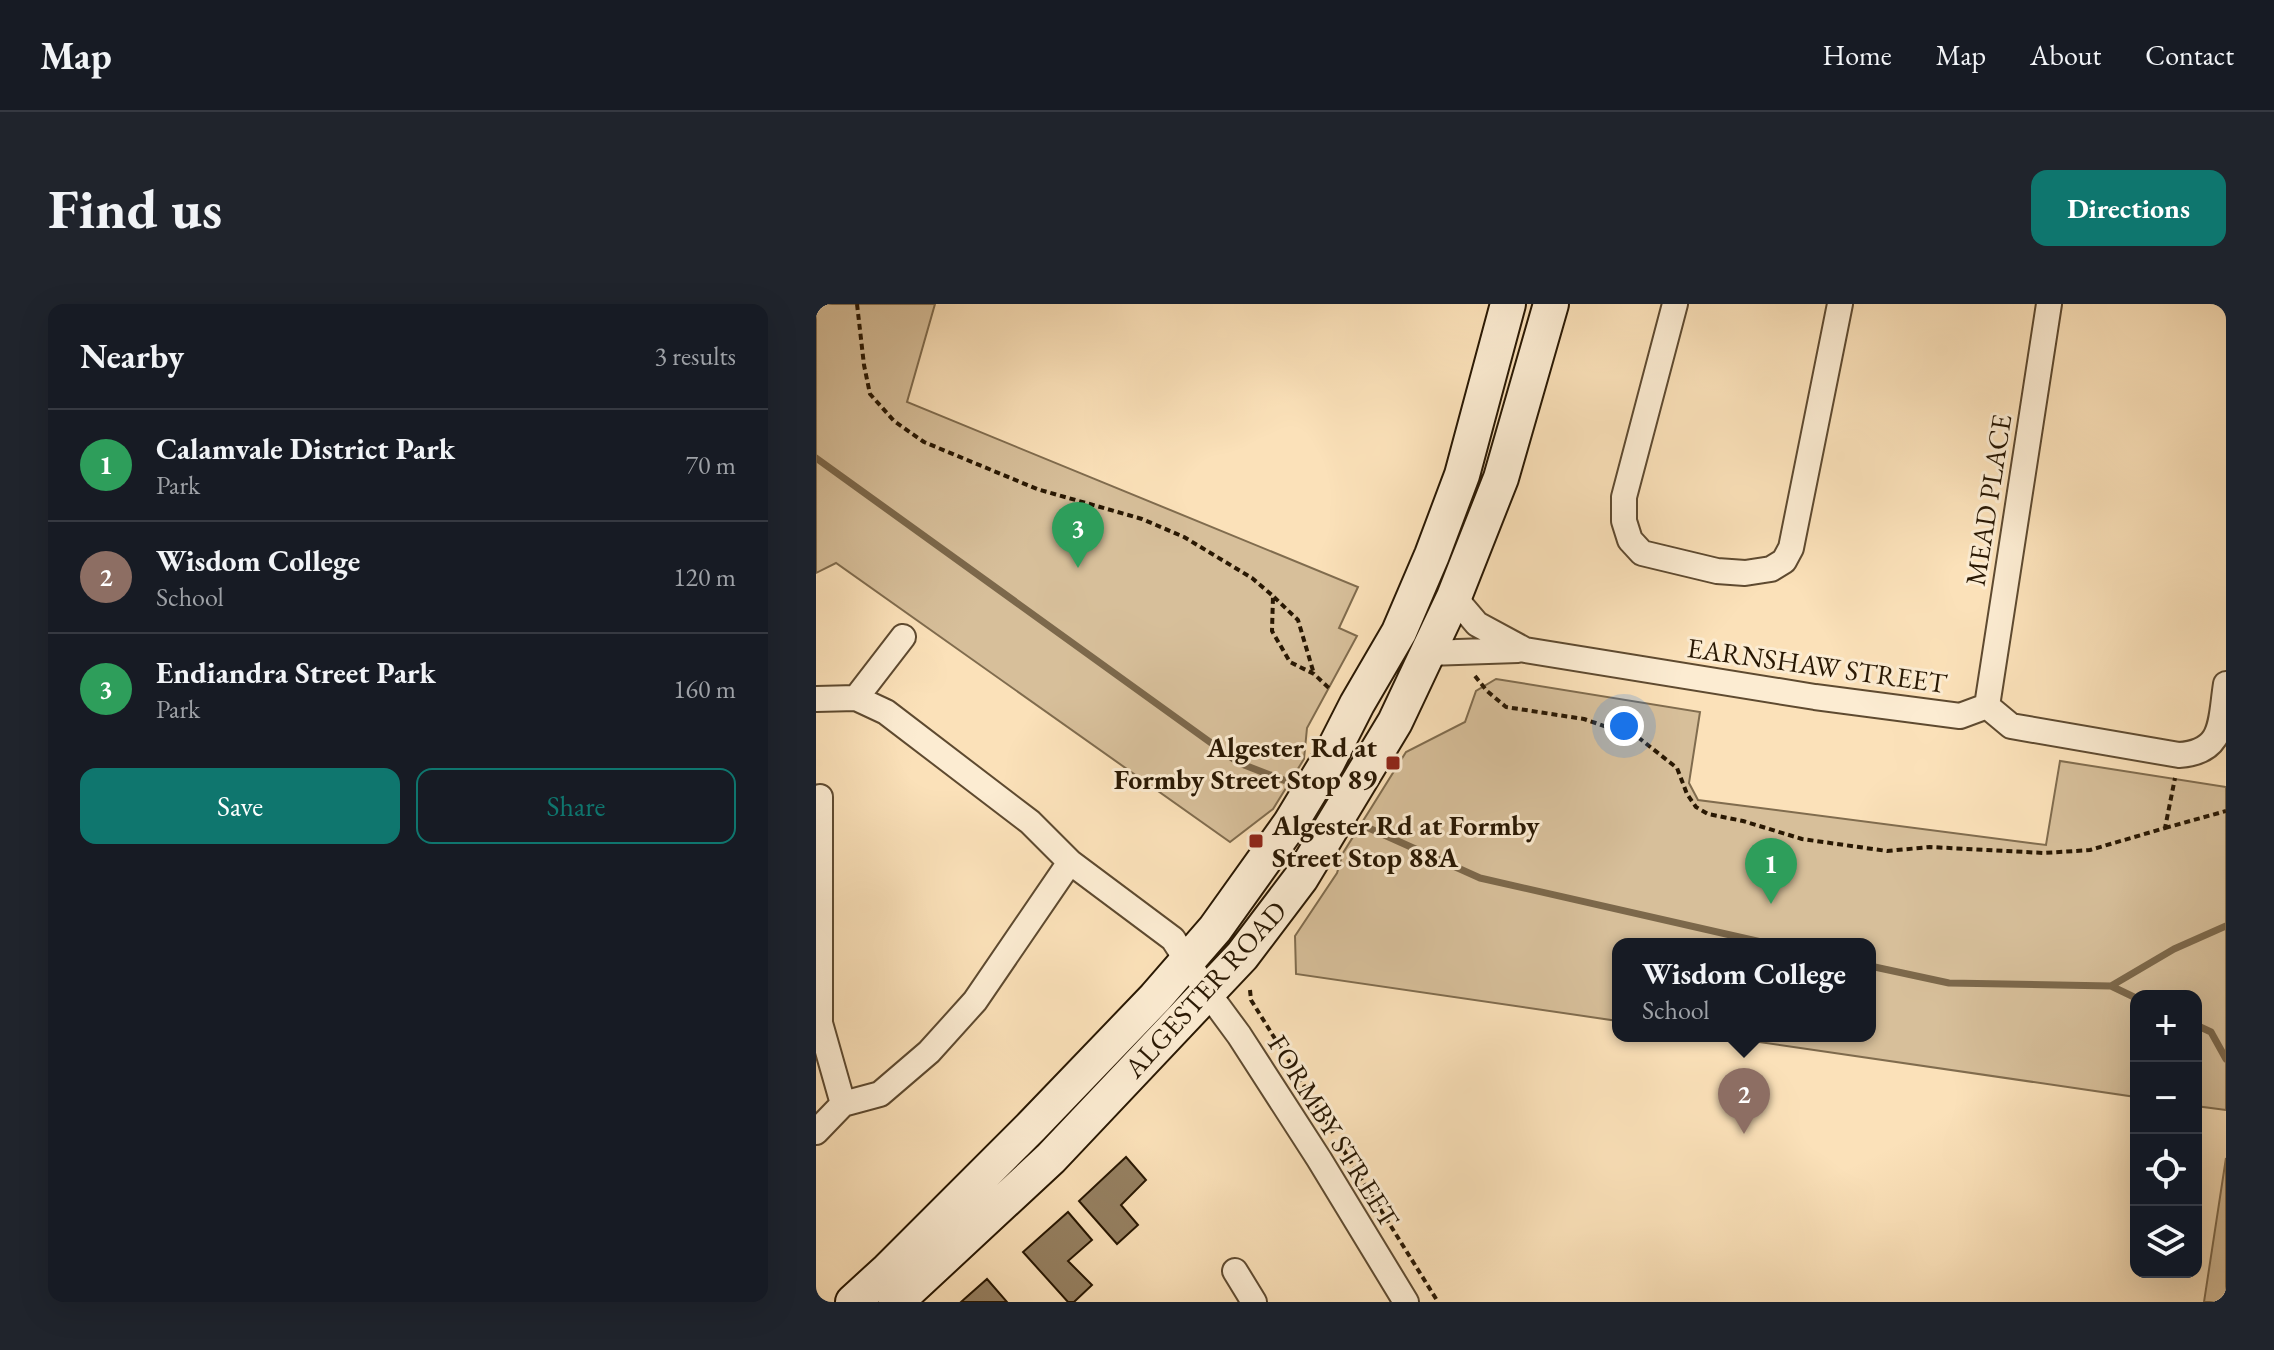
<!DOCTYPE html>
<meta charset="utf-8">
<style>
body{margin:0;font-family:"EB Garamond",serif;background:#20242c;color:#f1f3f6}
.controls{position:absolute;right:24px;bottom:24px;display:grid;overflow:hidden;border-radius:16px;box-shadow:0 8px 32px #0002}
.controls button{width:72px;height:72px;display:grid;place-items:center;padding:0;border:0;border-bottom:2px solid #363941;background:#171b24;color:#f1f3f6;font:40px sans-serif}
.you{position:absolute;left:808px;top:422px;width:28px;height:28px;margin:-20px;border:6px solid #fff;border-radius:50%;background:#1a73e8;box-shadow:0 0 0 12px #1a73e833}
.badge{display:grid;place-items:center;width:52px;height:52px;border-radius:50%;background:#0f766e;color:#fff;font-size:26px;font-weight:700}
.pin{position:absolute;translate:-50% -66px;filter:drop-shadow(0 2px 4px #0008)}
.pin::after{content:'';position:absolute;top:42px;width:28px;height:24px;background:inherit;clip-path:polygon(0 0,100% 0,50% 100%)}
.popup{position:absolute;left:796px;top:634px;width:264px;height:104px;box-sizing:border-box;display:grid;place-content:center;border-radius:16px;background:#171b24;filter:drop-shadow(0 2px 6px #0005);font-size:26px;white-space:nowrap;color:#9ea1a6}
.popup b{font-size:30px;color:#f1f3f6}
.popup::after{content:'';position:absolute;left:50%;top:100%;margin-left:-16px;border:16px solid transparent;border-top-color:#171b24}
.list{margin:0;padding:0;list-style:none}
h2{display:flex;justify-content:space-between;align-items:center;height:104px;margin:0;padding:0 32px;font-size:34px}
h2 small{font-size:26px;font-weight:400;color:#9ea1a6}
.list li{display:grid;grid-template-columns:52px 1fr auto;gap:24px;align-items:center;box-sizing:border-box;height:112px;padding:0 32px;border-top:2px solid #363941}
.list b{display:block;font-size:30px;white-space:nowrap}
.list p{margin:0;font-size:26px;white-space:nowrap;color:#9ea1a6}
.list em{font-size:26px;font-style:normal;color:#9ea1a6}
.actions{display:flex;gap:16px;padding:24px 32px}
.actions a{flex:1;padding:18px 0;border:2px solid #0f766e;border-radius:16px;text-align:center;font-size:28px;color:#0f766e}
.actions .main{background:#0f766e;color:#fff}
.icon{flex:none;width:44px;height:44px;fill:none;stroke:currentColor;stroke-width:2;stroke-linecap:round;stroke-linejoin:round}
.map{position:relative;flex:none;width:1410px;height:998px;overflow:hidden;border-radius:16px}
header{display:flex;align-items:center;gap:48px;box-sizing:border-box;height:112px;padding:0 40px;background:#171b24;border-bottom:2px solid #363941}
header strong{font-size:38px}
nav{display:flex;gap:44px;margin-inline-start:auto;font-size:28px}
.intro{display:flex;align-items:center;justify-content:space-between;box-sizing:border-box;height:192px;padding:0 48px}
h1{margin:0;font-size:56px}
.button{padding:20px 36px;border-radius:16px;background:#0f766e;color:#fff;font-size:28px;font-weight:700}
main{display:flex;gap:48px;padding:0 48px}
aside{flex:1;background:#171b24;border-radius:16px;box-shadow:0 8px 32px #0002}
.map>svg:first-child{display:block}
.green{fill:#d7bf9a;stroke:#806c4e;stroke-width:2}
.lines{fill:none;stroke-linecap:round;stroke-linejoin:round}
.stream{stroke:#7c684b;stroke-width:7}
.building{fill:#968162;stroke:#291803;stroke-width:2}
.street-casing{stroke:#5e4a30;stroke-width:28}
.secondary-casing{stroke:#291803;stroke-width:38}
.path{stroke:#291803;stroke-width:4;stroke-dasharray:6 4;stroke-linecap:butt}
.street{stroke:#fcecd2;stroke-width:24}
.secondary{stroke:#fcecd2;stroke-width:34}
.poi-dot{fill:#8f2418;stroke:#fcecd2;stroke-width:3}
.labels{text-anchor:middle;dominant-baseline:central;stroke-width:6;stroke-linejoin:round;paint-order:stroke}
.street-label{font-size:28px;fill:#291803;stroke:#fcecd2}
.poi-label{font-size:28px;font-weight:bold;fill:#291803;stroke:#fcecd2;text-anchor:end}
</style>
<header>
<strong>Map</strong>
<nav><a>Home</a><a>Map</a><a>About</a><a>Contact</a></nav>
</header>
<div class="intro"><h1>Find us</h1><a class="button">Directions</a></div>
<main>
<aside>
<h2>Nearby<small>3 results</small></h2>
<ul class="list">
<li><span class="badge" style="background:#2e9e5b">1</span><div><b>Calamvale District Park</b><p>Park</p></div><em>70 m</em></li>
<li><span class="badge" style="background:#8d6e63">2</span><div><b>Wisdom College</b><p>School</p></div><em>120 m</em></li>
<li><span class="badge" style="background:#2e9e5b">3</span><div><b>Endiandra Street Park</b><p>Park</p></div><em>160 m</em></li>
</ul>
<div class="actions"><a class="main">Save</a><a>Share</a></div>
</aside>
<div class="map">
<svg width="1410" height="998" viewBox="0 0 1410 998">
<rect width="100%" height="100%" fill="#fbe1b9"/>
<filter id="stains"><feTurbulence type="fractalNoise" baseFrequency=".0025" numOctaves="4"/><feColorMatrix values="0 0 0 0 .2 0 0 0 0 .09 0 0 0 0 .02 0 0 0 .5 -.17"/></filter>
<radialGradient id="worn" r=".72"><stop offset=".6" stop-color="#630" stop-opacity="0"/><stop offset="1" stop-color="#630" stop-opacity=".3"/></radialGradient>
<!-- green -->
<path class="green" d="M0,0H119L91,98L542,283L523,324L541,332L491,424L488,455L457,505L414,538L20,259L0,269Z
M680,375L884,408L873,479L882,496L1230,541L1244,457L1410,483V806L1380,802V692H1320V793L902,732H1054V640H802V717L480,670L479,632L521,569L527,549L590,448L649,418L660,387Z
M1410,854V998H1388Z"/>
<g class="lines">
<!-- stream -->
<path class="stream" d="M0,154L423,459L470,477
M546,521L664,574L954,640
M1054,662L1133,679L1295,682L1320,694
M1295,682L1358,645L1410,622
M1380,721L1395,728L1410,755"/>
</g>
<!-- building -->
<path class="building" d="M310,853L330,876L305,901L322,921L301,940L263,897Z
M252,908L276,936L252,957L276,981L258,998H252L207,948Z
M171,975L191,998H145Z"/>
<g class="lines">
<!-- street casing -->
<g class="street-casing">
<path id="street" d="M859,0L808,193V217L814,236L826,249L901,267L929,269L955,265L968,257L975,244L1024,0
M638,293L661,320L709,346L999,393L1144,412L1171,402L1195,422L1363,451C1409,448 1404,417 1410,380
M612,349L702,346
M40,394L87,333
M0,395L40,394L70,408L214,518L254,558L357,635L392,689L423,731L503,855L590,998
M1171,402L1233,0
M4,493V719L27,800
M0,828L27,800L64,790L113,748L159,697L254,558
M419,967L438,998"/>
</g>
<!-- secondary casing -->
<g class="secondary-casing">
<path id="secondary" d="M37,998L72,966L216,822L339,694L399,625L474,520L511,459L541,400L583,328L616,251L646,171L692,0
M80,998L235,854L426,652L485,574L579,418L638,293L685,174L735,0"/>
</g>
<!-- path -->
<path class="path" d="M41,0L48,61L54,90L78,117L108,138L221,185L326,215L368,233L436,274L457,292L456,327L474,358L498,370L515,386
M458,293L482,316L498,370
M659,372L671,387L690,403L768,415L823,434L861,464L871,490L880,503L892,510L927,517L986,535L1071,547L1114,543L1228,549L1274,546L1349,524L1359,474
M1349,524L1410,507
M434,686L435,696L518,830
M522,837L622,998"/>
<!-- street -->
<use href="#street" class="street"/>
<!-- secondary -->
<use href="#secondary" class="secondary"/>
</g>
<!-- markers -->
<g class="poi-dot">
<rect x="569" y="451" width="16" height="16" rx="4"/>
<rect x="432" y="529" width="16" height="16" rx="4"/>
</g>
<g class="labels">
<!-- street labels -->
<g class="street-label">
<text transform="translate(1172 196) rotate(-81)">MEAD PLACE</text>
<text transform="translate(1001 361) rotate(8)">EARNSHAW STREET</text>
<text transform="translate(389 685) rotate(-48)">ALGESTER ROAD</text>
<text transform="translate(518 827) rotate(58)">FORMBY STREET</text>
</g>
<!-- poi labels -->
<g class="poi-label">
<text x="561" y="443">Algester Rd at<tspan x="561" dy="32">Formby Street Stop 89</tspan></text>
<text x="456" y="521" text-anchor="start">Algester Rd at Formby<tspan x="456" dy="32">Street Stop 88A</tspan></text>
</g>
</g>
<rect width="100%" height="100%" filter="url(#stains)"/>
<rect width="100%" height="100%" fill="url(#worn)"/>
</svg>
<div class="controls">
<button>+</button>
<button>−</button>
<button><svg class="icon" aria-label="locate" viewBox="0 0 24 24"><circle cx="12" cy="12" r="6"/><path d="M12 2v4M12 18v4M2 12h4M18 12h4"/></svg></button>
<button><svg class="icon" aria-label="layers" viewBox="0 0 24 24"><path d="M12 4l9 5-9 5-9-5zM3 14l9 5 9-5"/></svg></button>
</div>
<div class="you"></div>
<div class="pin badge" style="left:955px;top:600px;background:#2e9e5b">1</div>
<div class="pin badge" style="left:928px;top:830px;background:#8d6e63">2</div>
<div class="popup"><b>Wisdom College</b>School</div>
<div class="pin badge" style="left:262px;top:264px;background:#2e9e5b">3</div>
</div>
</main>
